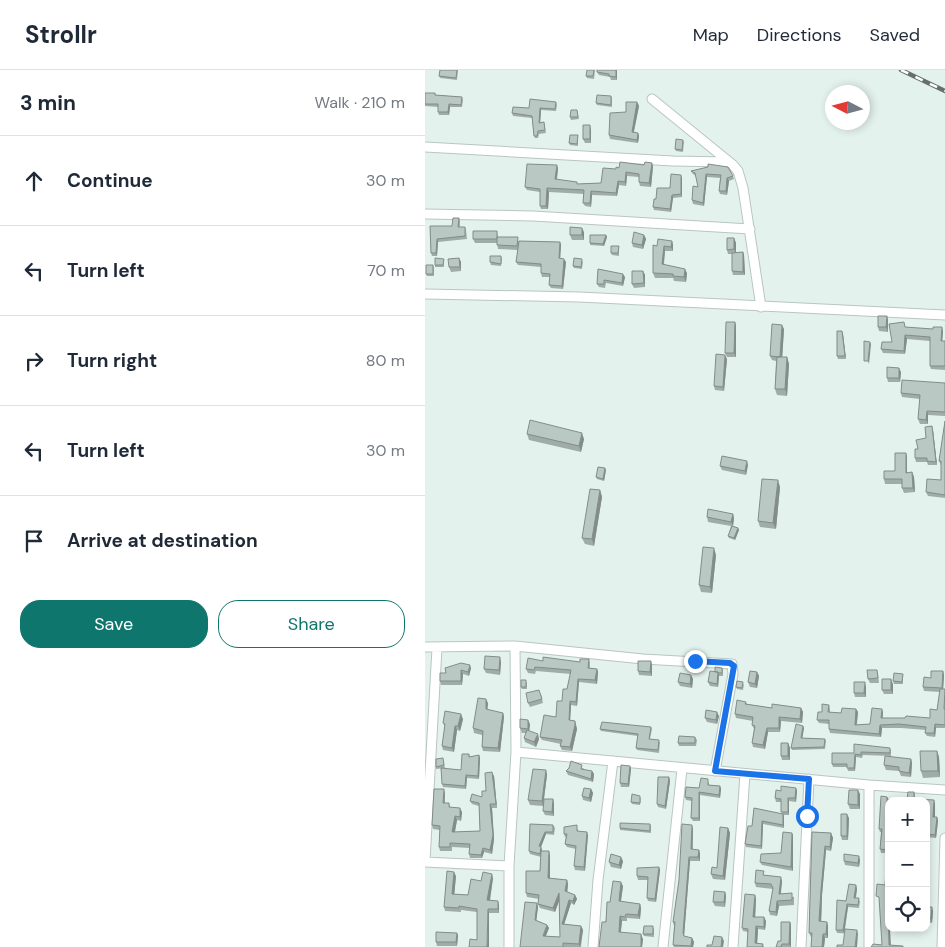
<!DOCTYPE html>
<meta charset="utf-8">
<style>
body{margin:0;font-family:"DM Sans",sans-serif;background:#f6f6f7;color:#1f2937}
.controls{position:absolute;right:15px;bottom:15px;display:grid;overflow:hidden;border-radius:10px;box-shadow:0 2px 8px #0003}
.controls button{width:45px;height:45px;display:grid;place-items:center;padding:0;border:0;border-bottom:1px solid #e0e1e3;background:#fff;color:#1f2937;font:25px sans-serif}
.compass{position:absolute;left:400px;top:15px;width:45px;height:45px;border-radius:50%;background:#fff;box-shadow:0 2px 8px #0003;rotate:276deg}
.stop{position:absolute;width:15px;height:15px;margin:-11px;border:4px solid #1a73e8;border-radius:50%;background:#fff}
.stop.end{background:#1a73e8;border-color:#fff;box-shadow:0 1px 5px #0008}
.list{margin:0;padding:0;list-style:none}
h2{display:flex;justify-content:space-between;align-items:center;height:65px;margin:0;padding:0 20px;font-size:21px}
h2 small{font-size:16px;font-weight:400;color:#747a83}
.list li{display:grid;grid-template-columns:32px 1fr auto;gap:15px;align-items:center;box-sizing:border-box;height:90px;padding:0 20px;border-top:1px solid #e0e1e3}
.list b{display:block;font-size:19px;white-space:nowrap}
.list em{font-size:16px;font-style:normal;color:#747a83}
.actions{display:flex;gap:10px;padding:15px 20px}
.actions a{flex:1;padding:11px 0;border:1px solid #0f766e;border-radius:20px;text-align:center;font-size:18px;color:#0f766e}
.actions .main{background:#0f766e;color:#fff}
.icon{flex:none;width:28px;height:28px;fill:none;stroke:currentColor;stroke-width:2;stroke-linecap:round;stroke-linejoin:round}
.map{position:relative;flex:none;width:520px;height:877px;overflow:hidden}
header{display:flex;align-items:center;gap:30px;box-sizing:border-box;height:70px;padding:0 25px;background:#fff;border-bottom:1px solid #e0e1e3}
header strong{font-size:24px}
nav{display:flex;gap:28px;margin-inline-start:auto;font-size:18px}
main{display:flex}
aside{flex:1;background:#fff}
.map>svg:first-child{display:block}
.lines{fill:none;stroke-linecap:round;stroke-linejoin:round}
.street-casing{stroke:#b8c6c1;stroke-width:11}
.street{stroke:#fff;stroke-width:9}
.rail-casing{stroke:#676f6c;stroke-width:4.5}
.rail{stroke:#fff;stroke-width:2.5;stroke-dasharray:8;stroke-linecap:butt}
.wall{fill:#a0aca8}
.shaded-wall{fill:#828c88}
.building{fill:#bac8c3;stroke:#828c88}
.route{stroke:#1a73e8;stroke-width:6}
</style>
<header>
<strong>Strollr</strong>
<nav><a>Map</a><a>Directions</a><a>Saved</a></nav>
</header>
<main>
<aside>
<h2>3 min<small>Walk · 210 m</small></h2>
<ul class="list">
<li><svg class="icon" aria-label="ahead" viewBox="0 0 24 24"><path d="M12 20V5M6 11l6-6 6 6"/></svg><div><b>Continue</b></div><em>30 m</em></li>
<li><svg class="icon" aria-label="left" viewBox="0 0 24 24"><path d="M17 20v-9H6M10 6l-5 5 5 5"/></svg><div><b>Turn left</b></div><em>70 m</em></li>
<li><svg class="icon" aria-label="right" viewBox="0 0 24 24"><path d="M7 20v-9h11M14 6l5 5-5 5"/></svg><div><b>Turn right</b></div><em>80 m</em></li>
<li><svg class="icon" aria-label="left" viewBox="0 0 24 24"><path d="M17 20v-9H6M10 6l-5 5 5 5"/></svg><div><b>Turn left</b></div><em>30 m</em></li>
<li><svg class="icon" aria-label="arrive" viewBox="0 0 24 24"><path d="M6 21V4h12l-3 4 3 4H6"/></svg><div><b>Arrive at destination</b></div></li>
</ul>
<div class="actions"><a class="main">Save</a><a>Share</a></div>
</aside>
<div class="map">
<svg width="520" height="877" viewBox="0 0 520 877">
<rect width="100%" height="100%" fill="#e4f2ed"/>
<g class="lines">
<!-- street casing -->
<g class="street-casing">
<path id="street" d="M227,29L308,95L313,101L318,118L336,237
M0,77L248,91L304,92
M0,144L108,146L325,159
M0,224L154,227L520,245
M0,577L90,576
M91,682L444,715L520,720
M0,791L12,578
M0,792L84,796
M84,877V796L91,682L90,576L218,589L307,594L308,604L290,701
M168,877L173,810L188,691
M238,877L257,699
M308,877L320,704
M376,877L384,709
M444,877V715
M517,877L520,768"/>
</g>
<!-- street -->
<use href="#street" class="street"/>
<!-- rail casing -->
<g class="rail-casing">
<path id="rail" d="M476,0L520,21"/>
</g>
<!-- rail -->
<use href="#rail" class="rail"/>
</g>
<!-- wall -->
<path class="wall" d="M15,0H33L32,10L15,8L14,6Z
M170,0L169,9L162,8L161,6Z
M192,0V10H186L185,7L174,5L172,2Z
M0,23H10L11,25L37,27L38,30L37,37H25L24,45H14L13,42V37L0,36Z
M186,26L187,28V37L172,35L171,33Z
M131,32L132,35L131,41L116,40L115,53L119,52L121,63L114,64L113,68H110L109,66L107,48L88,46L87,43Z
M212,32L214,36L209,62L213,63L214,66L213,73L185,69L184,65L201,42Z
M152,40L154,49L146,50L145,47Z
M166,60V73H160L158,69Z
M153,65V76L145,75L144,73Z
M258,70L259,72L258,82L251,81L250,79Z
M132,95L133,99L132,110L153,114L176,113L191,99L194,98L228,96L226,117L215,116L214,112V107L202,106L201,116L194,115L192,126L167,125L166,137L160,136L158,133L159,124L124,122L123,139H116L115,136V122L102,120L100,117Z
M266,101L308,106L309,109L304,111L302,125L295,124L294,121L295,108L282,107L279,136L268,134L267,130L273,117L271,106L268,104Z
M257,108V127L248,128L246,142L229,140L228,137L231,129Z
M34,148L35,151V157H40L41,160L42,169L13,172L12,186H7L6,183L5,156H27Z
M72,161L73,167L94,171L135,172L136,175L135,188L141,192L138,219L126,218L124,215L125,207H117L116,203V197L93,195L91,192L93,180L73,179L72,173H50L48,169Z
M159,162V170H147L145,165Z
M181,165L182,167L179,176L165,175V173Z
M219,165L221,169L218,179L208,177L207,173Z
M309,168L311,173V182H318L319,185L320,205H308L307,201V184H303L302,180Z
M247,171L248,175V181H240L239,195L262,203L261,212L249,211L248,208H230L228,203L232,176Z
M194,176V186L187,185L186,183Z
M76,186L77,189L76,196L66,195L65,192Z
M34,188L36,192V201L26,202L24,197Z
M19,191V197H10V195Z
M158,191L157,199L149,198L148,196Z
M8,195L9,197V206H2L1,204Z
M173,199L200,207L198,216L181,213L180,218L174,217L172,214Z
M218,201L220,205V217L209,218L207,214Z
M462,246L463,250V262L454,261L453,257Z
M310,252L311,256V287H302L300,283Z
M480,255V257L518,261L517,271H520V300L506,299L505,296V271L482,269L480,284L458,283L456,279L467,272Z
M359,259L357,287H362L364,294L362,326L352,325L350,319L351,291L347,290L345,286Z
M417,261L418,264L421,289H413L412,286Z
M302,289L299,321L290,320L289,316Z
M476,302L475,312H463L462,308Z
M520,313V346L503,345V354H495L493,349L495,329L477,327L476,323Z
M520,351V428L503,426L501,422L516,410V395L514,391Z
M508,360L512,395H503L502,392H491L490,388L493,379L501,368Z
M102,364L159,369L156,382L104,370Z
M481,383L482,387V403L487,402L489,407L490,422L479,423L477,418V414H460L459,409L470,401Z
M323,395L321,405L297,400L295,396Z
M181,400L179,411L172,409L171,407Z
M355,417L351,459L335,457L333,451Z
M175,420L177,427L169,476L160,474L157,468Z
M308,444L309,448L308,456L313,458L314,460L310,470L304,468L303,466L306,456L283,452L282,447Z
M291,485L287,523L276,522L274,515Z
M164,589L165,593V598L172,599L173,602L172,614L154,612L152,636L146,635L145,650L150,651L152,659L147,681L137,680L135,676L136,674L117,670L115,667L131,647L142,619L146,604L111,601L110,604L103,603L101,599L118,591L155,592Z
M226,591L227,596V606L214,605L213,601Z
M76,592L75,605L61,603L59,599Z
M46,598L44,606L38,604L37,615H16L15,611L21,603Z
M297,598L298,600V606H294L293,617L285,616L283,612L290,602Z
M452,600L453,604L454,613H445L443,609Z
M518,601L519,605L518,619H520V658H511L510,667L502,666L500,663L501,660L476,658H457L456,667L405,663L404,659V654L394,653L392,650L397,642L404,635L405,639V642L416,643L431,639L433,642L432,655L445,654L458,642V648H505L512,640L515,622L499,621L498,617L506,608Z
M332,602L334,606L332,618L325,617L323,612Z
M478,604V614H469L468,611Z
M266,605L268,609L267,618L255,616L253,612Z
M102,612V619H97L96,617Z
M319,614L318,620L312,619L311,617Z
M468,614V624H459L457,620Z
M441,617V627H430L429,623Z
M116,624L118,633L105,637L103,633Z
M321,632L322,634L347,638H376L378,642L377,653L356,651L355,662H343L340,679L328,677L327,673L329,659L327,655L328,651L311,648L310,644Z
M63,633L62,640L78,643L79,647L75,682L58,681L57,677V665L49,663L48,658Z
M294,646L292,654L282,652L280,648Z
M38,649L35,661L32,660L29,682L18,680L17,676L20,657L18,653Z
M105,654L104,661L114,669L111,677L100,672L99,668L101,663H97L95,658Z
M378,656L379,658L377,668L400,669L401,671L400,679L367,680L366,678Z
M226,657L227,659L225,669L235,672L234,683L212,680L211,678L213,666L176,661L175,659Z
M270,667L272,670L271,676H254L253,673Z
M363,673L365,678V690H357L356,686Z
M465,678L466,681V686L438,685L437,688L431,687L430,701H423L422,697H408L407,694L429,683Z
M512,681L514,687L515,707L498,708L496,701Z
M44,684L45,687L54,685L55,688L54,709L42,708L41,719L18,717L17,714L36,700Z
M18,688L20,698L11,699V697Z
M486,689L487,693L486,707L476,706L474,701L461,700L459,695Z
M205,696L206,699L204,717H196L195,713Z
M159,698L158,700L167,701L169,704L168,712L143,705L141,701Z
M121,700L122,705L118,736L105,735L103,730Z
M69,706L72,738H67L69,769L67,784L59,782L57,788H45L44,784L45,778L27,777V781H15L14,777L15,760L8,759L7,755L20,723V733H24L25,737L37,742L36,751L32,750L30,762L55,761L54,736L47,734L45,731L57,727Z
M244,707L245,711L241,739L233,737L232,734Z
M284,712V715L295,716L296,719L295,728L275,725V751H268L266,748L267,731L261,730L260,727Z
M371,718L372,721L371,732L364,731V745H359V758L338,754L337,779L321,777L320,774L327,756L329,738L357,744L356,732H351L350,728L356,721Z
M166,719L168,723L166,732L158,730L157,726Z
M489,722L490,724V729L509,730L510,734V747H512L513,751L511,768L501,767V731H483L482,729Z
M435,724V739H425L423,734Z
M462,727L464,730L463,783H456L455,779L456,762H455L454,759Z
M216,728L215,735L207,734L206,732Z
M128,729L129,734V746L120,745L118,741Z
M424,748L423,770H417L416,766Z
M105,754L128,755L130,758L129,765L121,764L116,777L117,781L125,785V808L142,810L143,814L142,822L150,825L152,829L149,835L146,833L139,854L156,856L158,860L156,877H95L112,833L113,837L111,850L122,855L124,858L121,866L135,867L134,830L130,842L115,838L113,834L114,829L102,827L101,823L115,801L116,787L105,784L104,781Z
M225,754L226,756V763L195,760V758Z
M303,758L305,763L300,810L288,809L286,804L292,798Z
M153,759V761L163,765L160,801L150,800L149,796L151,779L142,777L140,774L141,767H140L139,764Z
M268,759V780H274L275,784V791H265L259,866L267,868L269,872L268,877H249L248,875L249,856L248,852Z
M387,762L406,763L408,768L406,781L401,780L397,825L396,852H402L403,856V868H400L399,877H386L387,867H386L384,863Z
M367,763L368,766V801L337,795L335,792L356,783Z
M435,790L434,797L420,795L419,791Z
M198,791L196,799L186,797L184,792Z
M234,797L235,800L231,832L223,831L222,828L223,810H213L212,806Z
M340,805L357,811L356,824L369,827V835L354,836L352,846L345,845L344,841L348,819L331,817L330,813Z
M31,806L29,824L43,825L56,811L68,808L65,831L74,835V843H64L52,870V842L36,840V842L20,841L19,837Z
M431,815L432,819L431,828L435,831L434,838L423,837L420,859L433,864L412,863L411,860L421,831Z
M198,816L196,832L215,834L216,838L215,849L202,848V851H197L196,862L218,869L217,877H174L185,832Z
M300,822L301,826L300,837L290,836L288,832Z
M330,825L331,829L330,847L341,851L340,860L333,859L332,873L338,874L339,877H322L323,862L318,861L317,858Z
M501,837L508,841L507,853L501,852Z
M365,852L366,855V877H351L356,871Z
M229,858V867L219,866L218,864Z
M32,863L33,866L32,876H12L11,872Z"/>
<!-- shaded-wall -->
<path class="shaded-wall" d="M191,0H192V10L191,7Z
M212,32L214,36L208,65L207,62Z
M24,34L25,37L24,45L23,42Z
M115,38L116,40L115,56L114,53Z
M165,55L166,60V73L165,69Z
M213,63L214,66L213,73L212,70Z
M227,93L228,96L226,117L224,113Z
M132,95L133,99L131,113L130,109Z
M201,102L202,106L201,116L200,112Z
M281,104L282,107L279,136L278,133Z
M256,105L257,108V127L256,124Z
M302,108L304,111L302,125L301,121Z
M193,111L194,115L192,126L191,123Z
M122,118L124,122L123,139L121,136Z
M166,121L167,125L166,137L165,133Z
M247,125L248,128L246,142L245,139Z
M157,158L159,162V170L157,165Z
M181,165L182,167L179,176L178,174Z
M219,165L221,169L218,179L217,175Z
M309,168L311,173V184L309,179Z
M12,169L13,172L12,186L11,183Z
M247,171L248,175V181L246,177Z
M135,172L136,175L135,192L134,188Z
M239,176L240,181L238,199L237,194Z
M318,182L319,185L320,205L318,202Z
M34,188L36,192V201L35,197Z
M139,189L141,192L138,219L137,216Z
M260,199L262,203L261,212L259,207Z
M218,201L220,205V217L219,213Z
M198,204L200,207L198,216L197,213Z
M462,246L463,250V262L461,257Z
M310,252L311,256V287L309,283Z
M357,255L359,259L357,291L355,287Z
M517,257L518,261L517,275L516,271Z
M417,261L418,264L421,289L420,286Z
M480,265L482,269L480,284L479,281Z
M445,272L446,274L444,294L443,291Z
M300,285L302,289L299,321L298,317Z
M362,287L364,294L362,326L360,319Z
M474,298L476,302L475,312L474,308Z
M502,341L503,345V354L501,350Z
M507,356L508,360L512,395L511,392Z
M157,363L159,369L156,382L154,376Z
M481,383L482,387V407L481,403Z
M322,391L323,395L321,405L320,401Z
M180,398L181,400L179,411L178,409Z
M487,402L489,407L490,422L488,418Z
M353,410L355,417L351,459L348,453Z
M175,420L177,427L169,476L167,469Z
M308,444L309,448L308,456L306,452Z
M313,458L314,460L310,470L309,468Z
M289,478L291,485L287,523L285,517Z
M75,587L76,592L75,605L74,600Z
M226,591L227,596V606L225,602Z
M45,595L46,598L44,606L43,602Z
M172,599L173,602L172,614L170,610Z
M36,600L38,604L37,615L36,611Z
M518,601L519,605L518,622L517,618Z
M293,602L294,606L293,617L292,614Z
M332,602L334,606L332,618L330,614Z
M266,605L268,609L267,618L265,614Z
M153,609L154,612L152,636L151,632Z
M466,609L468,614V624L466,620Z
M440,612L441,617V627L439,623Z
M61,629L63,633L62,644L61,639Z
M145,631L146,635L145,653L144,650Z
M376,638L378,642L377,653L375,649Z
M431,639L433,642L431,658L430,655Z
M457,639L458,642L457,652L456,648Z
M292,642L294,646L292,654L291,650Z
M78,643L79,647L75,682L73,678Z
M36,644L38,649L35,661L33,656Z
M354,647L356,651L355,662L354,658Z
M103,650L105,654L104,663L103,659Z
M150,651L152,659L147,681L145,677Z
M510,654L511,658L510,667L509,663Z
M455,655L457,658L456,667L454,664Z
M30,656L32,660L29,682L27,678Z
M378,656L379,658L377,670L376,668Z
M342,658L343,662L340,679L338,675Z
M113,664L114,669L111,677L109,672Z
M363,673L365,678V690L363,686Z
M512,681L514,687L515,707L513,701Z
M430,684L431,687L430,701L429,698Z
M54,685L55,688L54,709L53,706Z
M486,689L487,693L486,707L484,703Z
M205,696L206,699L204,717L203,714Z
M121,700L122,705L118,736L117,731Z
M167,701L169,704L168,712L166,709Z
M67,702L69,706L72,738L71,734Z
M41,705L42,708L41,719L40,716Z
M244,707L245,711L241,739L240,736Z
M295,716L296,719L295,728L294,725Z
M371,718L372,721L371,732L370,728Z
M19,719L20,723L19,737L18,733Z
M166,719L168,723L166,732L164,728Z
M433,720L435,724V739L433,735Z
M274,722L275,725V751L274,748Z
M462,727L464,730L463,783L462,780Z
M363,728L364,731V745L363,742Z
M128,729L129,734V746L127,742Z
M509,730L510,734V750L508,747Z
M65,734L67,738L69,769L67,784L65,780Z
M35,738L37,742L36,751L35,747Z
M358,744L359,747V758L358,755Z
M422,744L424,748L423,770L422,766Z
M30,746L32,750L29,766L27,762Z
M512,747L513,751L511,768L510,765Z
M337,751L338,754L337,779L336,776Z
M267,755L268,759L267,784L266,779Z
M303,758L305,763L300,810L298,806Z
M120,762L121,764L116,777L117,780L116,787L114,776Z
M162,762L163,765L160,801L159,797Z
M367,763L368,766V801L366,797Z
M406,763L408,768L406,781L405,777Z
M400,776L401,780L397,825L396,856L394,851L396,820Z
M58,778L59,782L57,788L56,785Z
M274,780L275,784V791L273,787Z
M124,781L125,785V812L123,808Z
M434,786L435,790L434,797L433,793Z
M196,787L198,791L196,799L194,795Z
M264,787L265,791L259,867L258,863Z
M234,797L235,800L231,832L230,829Z
M29,802L31,806L29,828L27,824Z
M67,804L68,808L64,835L62,830Z
M356,807L357,811L355,828L354,824Z
M142,810L143,814L142,825L140,821Z
M196,812L198,816L195,836L194,831Z
M431,815L432,819L430,831L429,828Z
M300,822L301,826L300,837L299,832Z
M134,823L136,826L130,842L128,838Z
M150,825L152,829L149,835L148,831Z
M330,825L331,829L330,850L328,847Z
M144,830L146,833L138,858L137,854Z
M73,831L74,835V843L73,839Z
M352,831L354,836L352,846L351,842Z
M112,833L113,837L111,854L110,850Z
M215,834L216,838L215,849L213,845Z
M422,834L423,837L419,863L418,860Z
M507,837L508,841L507,853L506,848Z
M63,839L64,843V877H62Z
M195,846L197,851L195,866L194,862Z
M339,847L341,851L340,860L339,857Z
M365,852L366,855V877L364,874Z
M402,852L403,856V868L401,864Z
M122,855L124,858L119,870L118,866Z
M156,856L158,860L155,877L154,874Z
M331,856L333,859L332,877L330,873Z
M464,858H465L466,877L464,875Z
M432,860L433,864L432,877H430Z
M32,863L33,866L32,876L31,872Z
M216,864L218,869L217,877H216Z
M398,864L400,868L399,877H397Z
M297,867L299,871L298,877H296Z
M267,868L269,872L268,877H266Z"/>
<!-- building -->
<path class="building" d="M15,0H32L31,8L14,6Z
M162,0H169L168,6H161Z
M172,0H191V7L184,6V4L172,2Z
M0,23H10V25L37,27L36,35L24,34L23,42H13V34H0Z
M172,25L186,26V35L171,33Z
M105,29L131,32L130,39L115,38L114,53L119,52L120,60L113,61L112,66H109L107,46L87,43L88,37L104,38Z
M201,32H212L207,62L213,63L212,70L184,65L185,43L201,42Z
M146,40H152L153,47H145Z
M158,55H165V69H158Z
M145,65H153L152,74L144,73Z
M251,69L258,70L257,80L250,79Z
M195,92L219,95L220,92L227,93L224,113L214,112V104L201,102L200,112L193,111L191,123L166,121L165,133H158L159,120L122,118L121,136H115V119L100,117L102,94L132,95L130,109L152,112V114L176,113L178,98L191,99V97L194,98Z
M283,94L303,97L308,106L302,108L301,121H294L296,105L281,104L278,133L267,130L268,116L273,117L270,103L266,101L283,97Z
M246,104L256,105V124L247,125L245,139L228,137L229,129H231L232,118H245Z
M28,148H34L33,157H40V166L12,169L11,183H6L5,156H27Z
M145,157L157,158V165H145Z
M48,161H72V169H48Z
M209,162L219,165L217,175L207,173Z
M165,165H181L178,174L165,173Z
M72,167H93L92,176L72,175Z
M302,168H309V179L302,180Z
M233,169L247,171L246,177L239,176L237,194L260,199L259,207L248,206V204L228,203V175L232,176Z
M94,171L135,172L134,188L139,189L137,216L124,215L125,204L116,203V194L91,192Z
M186,176H194L193,183H186Z
M318,182V202L307,201V183Z
M65,186H76V194L65,192Z
M10,188L19,189L18,195H10Z
M34,188L35,197H24L23,189Z
M149,188L157,189L156,197L148,196Z
M1,195H8V204H1Z
M173,199L198,204L197,213L179,210V214H172Z
M207,201H218L219,213L207,214Z
M453,246H462L461,257H453Z
M301,252H310L309,283H300Z
M479,252L480,257L508,259V257H517L516,271H520V296H505V267L480,265L479,281L456,279L457,272H467L464,254Z
M347,254L357,255L355,287L345,286Z
M412,261H417L420,286H412Z
M439,271L445,272L443,291H439Z
M291,284L300,285L298,317L289,316Z
M352,287H362L360,319H350Z
M462,297L474,298V308H462Z
M477,310L520,313V342L502,341L501,350L493,349L495,325L476,323Z
M105,350L157,363L154,376L102,364Z
M520,351V425L501,422L502,409L516,410V391H514Z
M507,356L511,392L502,391V388H490V379H493L491,370L501,368L500,357Z
M470,383H481V403L487,402L488,418H477V409H459V401H470Z
M297,386L322,391L320,401L295,396Z
M173,397L180,398L178,409L171,407Z
M337,409L353,410L348,453L333,451Z
M165,419L175,420L167,469L157,468Z
M283,439L308,444L306,452L282,447Z
M307,456L313,458L309,468L303,466Z
M278,477L289,478L285,517L274,515Z
M60,586L75,587L74,600L59,599Z
M118,587L155,592V589H164L163,598L172,599L170,610L153,609L151,632L145,631L144,650L150,651V655L145,677L135,676L137,670L115,667L119,645L131,647L132,631H137L138,619H142L146,600L110,597L109,600L101,599L103,588L118,591Z
M213,591H226L225,602L213,601Z
M36,593L45,595L43,602L36,600V611H15V603H21L20,598Z
M290,597L297,598V603H293V602H290Z
M442,600H452L453,608L443,609Z
M285,601L293,602L292,614L283,612Z
M325,601L332,602L330,614L323,612Z
M506,601H518L517,618L498,617L499,607L506,608Z
M255,603L266,605L265,614L253,612Z
M469,603L478,604L477,612L468,611Z
M457,609H466V620H457Z
M96,610H101V617H96Z
M312,611L318,612L317,618L311,617Z
M429,612H440L439,623H429Z
M515,619H520L519,639H520V655L510,654L509,663H500L501,657L474,654L455,655L454,664L404,659V650H392L393,642H397V634L404,635L403,642L416,643L417,638L431,639L430,655L445,654L447,638L457,639L456,648H480L481,646L505,648V639L512,640Z
M114,620L117,629L103,633L101,623Z
M53,628L61,629V639L78,643L73,678L57,677L58,661L48,658Z
M312,630L321,632L320,634L347,638V634L376,638L375,649L354,647V658H342L338,675L327,673L330,656L327,655L328,647L310,644Z
M281,640L292,642L291,650L280,648Z
M20,641L36,644L33,656H30L27,678L17,676L20,654L18,653Z
M95,649L103,650V659L95,658Z
M177,652L226,657L224,669L234,670L233,680L211,678L213,664L175,659Z
M371,654L378,656L376,668L400,669L399,677L366,678Z
M102,660L113,664L109,672L99,668Z
M254,666L270,667V673H253Z
M356,673H363V686H356Z
M429,674L465,678V683L436,682V685L430,684L429,698H422V694H407V683H429Z
M495,681H512L513,701H496Z
M37,684H44V687L54,685L53,706L41,705L40,716L17,714L16,698L36,700Z
M460,686L486,689L484,703L474,701V697L459,695Z
M18,688L19,695L11,697V689Z
M146,691L157,695L156,699L167,701L166,709L141,701L144,698Z
M196,695L205,696L203,714L195,713Z
M108,699L121,700L117,731L103,730Z
M67,702L71,734H65L68,765L65,780L58,778L56,785L44,784L45,774L25,773V777H14L15,756L7,755L9,719H19L18,733H24V737L35,738V747L30,746L27,762L55,761L54,733L45,731L47,724L57,727V721H61L60,703Z
M233,707H244L240,736L232,734Z
M276,708L283,709V715L295,716L294,725L274,722V748H266L267,728L260,727L261,717L274,718Z
M356,716L371,718L370,728H363V742H356V729L350,728L351,720L356,721Z
M159,718L166,719L164,728L157,726Z
M424,720H433V735L423,734Z
M483,722H489V729H482Z
M207,724L215,726V733L206,732Z
M456,726L462,727V780L455,779L457,759H454Z
M119,729H128L127,742L118,741Z
M487,729L509,730L508,747H512L510,765L501,764V731H487Z
M329,738L358,744V755L337,751L336,776L320,774L323,756H327Z
M416,744H422V766H416Z
M195,753L225,754V761L195,758Z
M105,754L128,755V762H120L114,776L116,777L115,784L104,781Z
M257,754L267,755L266,779L274,780L273,787H264L258,863L259,866L267,868L266,876L248,875L250,852H248L254,810Z
M152,755V761L162,762L159,797L149,796L151,776L140,774L142,764H139V757Z
M295,757L303,758L298,806L286,804L287,797L292,798Z
M358,762L367,763L366,797L335,792L336,784L356,783Z
M387,762L406,763L405,777L400,776L396,820L394,851L402,852L401,864H398L397,877H386L387,863H384Z
M116,781H124L123,808L142,810L140,821L150,825L148,831L144,830L137,854L156,856L154,874L138,873V877H95L100,832L112,833L110,850L122,855L118,866L135,867L134,823L128,838L113,834L114,825L101,823V801H115Z
M186,784L196,787L194,795L184,792Z
M419,784L434,786L433,793L419,791Z
M234,797L230,829L222,828L223,807L212,806V798Z
M331,800L339,801L338,805L356,807L354,824L367,823V830L352,831L351,842L344,841L348,818L346,814L330,813Z
M22,801L29,802L27,824L43,825L46,809L56,811L58,802L67,804L62,830L73,831V839H63L62,877H44L45,869L52,870V839L34,836V838L19,837Z
M461,801H464V830L463,835L464,875L478,876V877H446L448,874L457,875L454,827L451,826L452,814L460,815Z
M188,811L196,812L194,831L215,834L213,845L201,844L200,847L195,846L194,862L216,864V877H174L177,852H181L182,832H185Z
M424,814L431,815L429,828H434L433,835L422,834L418,860H411L412,830L421,831Z
M289,821L300,822L299,832H288Z
M320,824L330,825L328,847H339V857L331,856L330,873L338,874L337,877H322L323,859L317,858Z
M501,837H507L506,848H501Z
M356,852H365L364,874H357L356,877H351L353,871H356Z
M219,856H228V864H218Z
M420,859L432,860L430,877H412V875H418Z
M11,862L32,863L31,872H11Z
M289,866L297,867L296,877H282V875H287Z"/>
<g class="lines">
<!-- route -->
<path class="route" d="M270,591L305,593L309,596L290,701L384,709L382,746"/>
</g>
</svg>
<div class="controls">
<button>+</button>
<button>−</button>
<button><svg class="icon" aria-label="locate" viewBox="0 0 24 24"><circle cx="12" cy="12" r="6"/><path d="M12 2v4M12 18v4M2 12h4M18 12h4"/></svg></button>
</div>
<svg class="compass" viewBox="-18 -18 36 36"><path d="M0-13l5 13h-10z" fill="#e53935"/><path d="M0 13l5-13h-10z" fill="#747a83"/></svg>
<div class="stop" style="left:382px;top:746px"></div>
<div class="stop end" style="left:270px;top:591px"></div>
</div>
</main>
